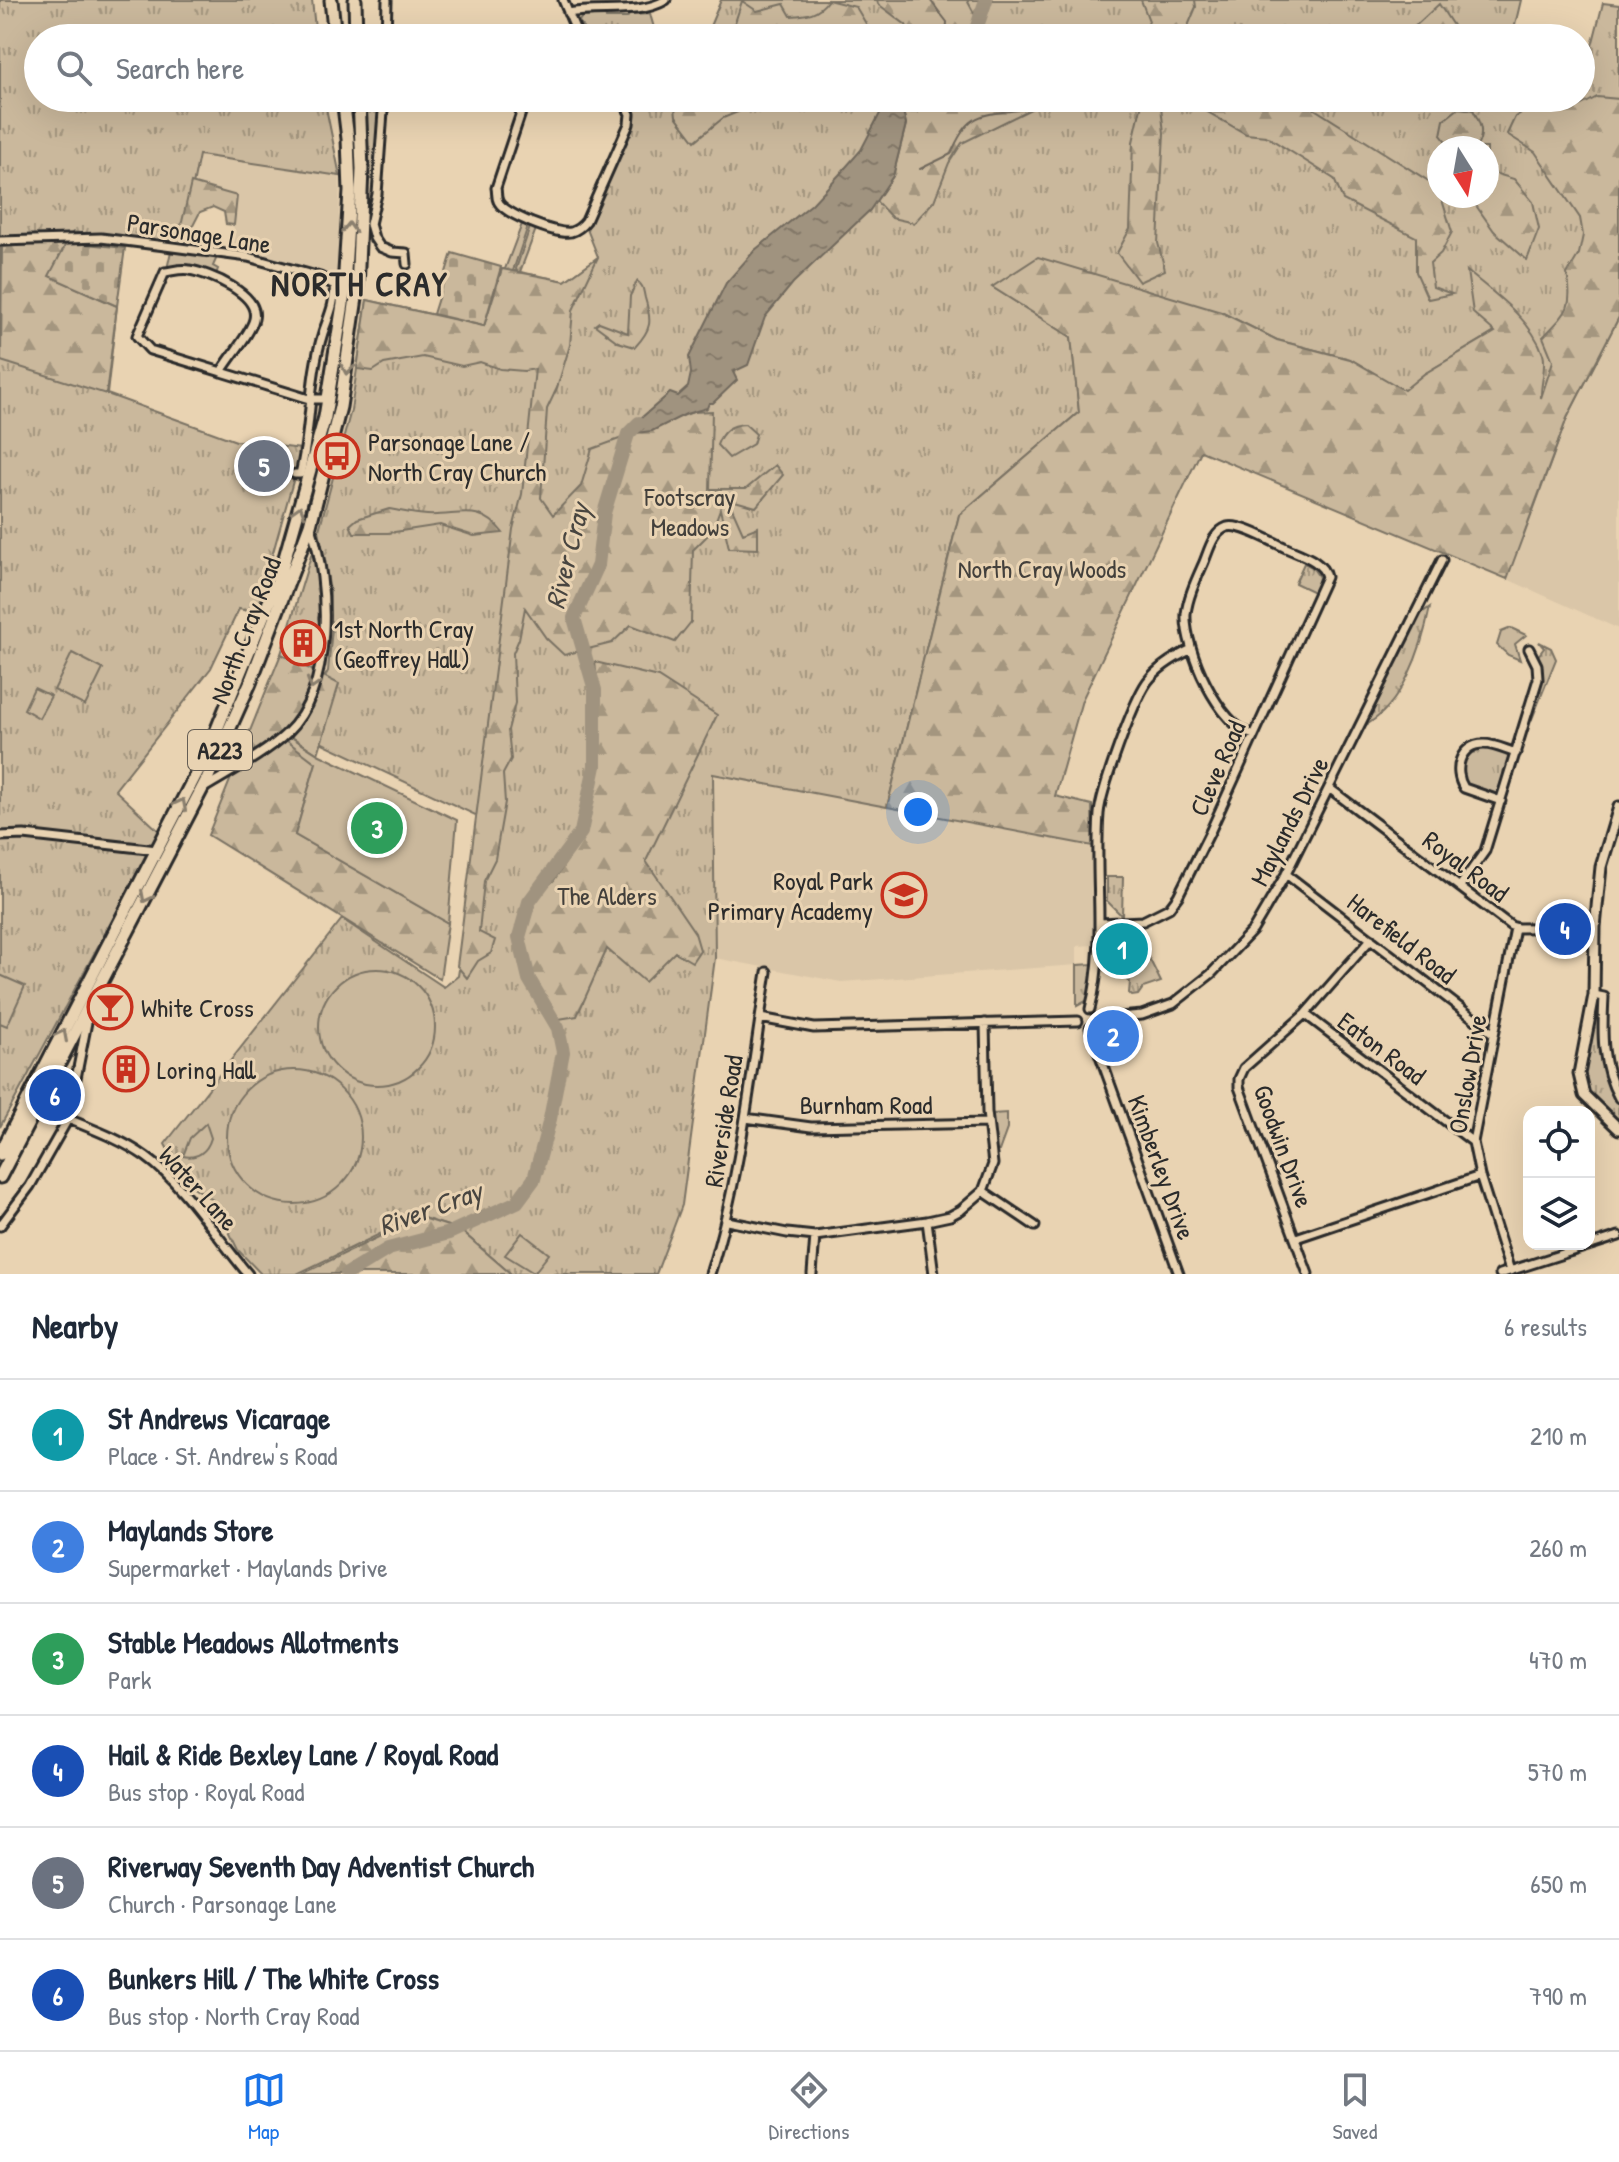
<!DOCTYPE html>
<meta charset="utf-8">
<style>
body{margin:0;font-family:"Patrick Hand",sans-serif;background:#f2f2f3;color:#1f2937}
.controls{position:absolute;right:24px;bottom:24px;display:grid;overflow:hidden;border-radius:16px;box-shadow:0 8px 32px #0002}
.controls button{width:72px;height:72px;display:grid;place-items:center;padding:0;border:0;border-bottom:2px solid #e0e1e3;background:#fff;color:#1f2937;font:40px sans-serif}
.compass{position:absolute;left:1427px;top:136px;width:72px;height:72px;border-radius:50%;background:#fff;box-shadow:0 8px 32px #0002;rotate:169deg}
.you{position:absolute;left:918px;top:812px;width:28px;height:28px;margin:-20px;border:6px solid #fff;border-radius:50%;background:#1a73e8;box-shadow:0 0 0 12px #1a73e833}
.badge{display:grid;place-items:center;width:52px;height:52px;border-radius:50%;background:#1a73e8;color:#fff;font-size:26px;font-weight:700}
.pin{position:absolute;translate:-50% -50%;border:4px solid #fff;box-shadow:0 2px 8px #0006}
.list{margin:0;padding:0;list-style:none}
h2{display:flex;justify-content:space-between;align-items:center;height:104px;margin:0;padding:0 32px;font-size:34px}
h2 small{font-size:26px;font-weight:400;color:#747a83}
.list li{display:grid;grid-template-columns:52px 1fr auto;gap:24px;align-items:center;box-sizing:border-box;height:112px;padding:0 32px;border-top:2px solid #e0e1e3}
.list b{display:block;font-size:30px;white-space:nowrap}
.list p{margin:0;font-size:26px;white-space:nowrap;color:#747a83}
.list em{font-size:26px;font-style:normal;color:#747a83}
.icon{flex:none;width:44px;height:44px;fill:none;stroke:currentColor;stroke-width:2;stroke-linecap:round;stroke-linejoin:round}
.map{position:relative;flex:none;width:1619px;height:1274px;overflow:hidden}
.search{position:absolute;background:#fff;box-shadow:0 8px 32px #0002;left:24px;right:24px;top:24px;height:88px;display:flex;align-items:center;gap:20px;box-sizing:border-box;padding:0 28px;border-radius:44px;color:#747a83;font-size:30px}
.sheet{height:776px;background:#fff}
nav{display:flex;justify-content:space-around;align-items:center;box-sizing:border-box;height:112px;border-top:2px solid #e0e1e3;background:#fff;font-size:22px;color:#747a83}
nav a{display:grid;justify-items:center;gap:4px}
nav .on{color:#1a73e8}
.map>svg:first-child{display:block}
.built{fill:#dac6a8}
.grass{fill:url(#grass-tufts);stroke:#7a7264;stroke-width:2;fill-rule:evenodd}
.forest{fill:url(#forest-firs);stroke:#7a7264;stroke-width:2}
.cemetery{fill:url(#cemetery-stones);stroke:#7a7264;stroke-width:2}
.garden{fill:#cab89c;stroke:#7a7264;stroke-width:2}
.water{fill:url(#water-ripples);stroke:#71695d;stroke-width:2}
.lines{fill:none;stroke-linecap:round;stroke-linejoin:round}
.stream{stroke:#71695d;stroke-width:2}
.river{stroke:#a0937f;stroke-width:14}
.street-casing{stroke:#2b2b2b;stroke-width:13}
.secondary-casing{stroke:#2b2b2b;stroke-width:15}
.primary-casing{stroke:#2b2b2b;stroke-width:17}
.street{stroke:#e9d3b2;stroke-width:7}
.secondary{stroke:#e9d3b2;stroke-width:9}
.primary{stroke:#e9d3b2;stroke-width:11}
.oneway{stroke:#8a7f6e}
.labels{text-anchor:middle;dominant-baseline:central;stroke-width:6;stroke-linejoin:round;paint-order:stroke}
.shield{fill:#e9d3b2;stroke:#645d54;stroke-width:2}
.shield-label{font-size:24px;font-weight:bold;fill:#2b2b2b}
.street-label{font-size:26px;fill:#2b2b2b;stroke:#e9d3b2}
.poi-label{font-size:26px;fill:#2b2b2b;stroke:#e9d3b2;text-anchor:start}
.park-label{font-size:26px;fill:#43403c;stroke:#e9d3b2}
.water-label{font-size:28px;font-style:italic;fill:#484540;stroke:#e9d3b2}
.district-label{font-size:34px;font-weight:bold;letter-spacing:2px;fill:#2b2b2b;stroke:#e9d3b2}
</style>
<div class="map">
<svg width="1619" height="1274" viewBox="0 0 1619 1274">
<defs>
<pattern id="grass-tufts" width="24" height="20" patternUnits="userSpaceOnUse" patternTransform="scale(2)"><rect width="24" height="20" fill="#cab89c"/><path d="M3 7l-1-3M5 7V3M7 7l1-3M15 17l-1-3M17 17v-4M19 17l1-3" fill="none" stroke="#a4967f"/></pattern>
<pattern id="forest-firs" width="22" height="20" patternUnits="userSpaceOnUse" patternTransform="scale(2)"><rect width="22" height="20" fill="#cab89c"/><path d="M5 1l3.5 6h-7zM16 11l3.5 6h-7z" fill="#a4967f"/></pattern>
<pattern id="cemetery-stones" width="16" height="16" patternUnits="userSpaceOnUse" patternTransform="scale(2)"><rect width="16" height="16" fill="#cab89c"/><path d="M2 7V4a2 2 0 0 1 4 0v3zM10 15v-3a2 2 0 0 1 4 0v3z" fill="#a4967f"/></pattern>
<pattern id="water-ripples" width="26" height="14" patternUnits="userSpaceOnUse" patternTransform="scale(2)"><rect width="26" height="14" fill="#a0937f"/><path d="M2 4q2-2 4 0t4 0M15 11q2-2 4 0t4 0" fill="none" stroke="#837868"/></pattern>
</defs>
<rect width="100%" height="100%" fill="#e9d3b2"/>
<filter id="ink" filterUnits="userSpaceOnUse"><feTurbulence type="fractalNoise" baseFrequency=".0125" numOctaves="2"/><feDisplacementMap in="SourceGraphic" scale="16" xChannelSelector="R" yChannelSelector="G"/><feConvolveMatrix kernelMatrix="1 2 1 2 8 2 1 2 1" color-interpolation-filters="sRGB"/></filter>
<g filter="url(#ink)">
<!-- built -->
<path class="built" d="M199,155L340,176L338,277L328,276L262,255L231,249L237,196L194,184Z
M1619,317V629L1507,579L1567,418Z
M712,773L1093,846L1095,945L1077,946V965L841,982L715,958Z"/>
<!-- grass -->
<path class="grass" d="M0,0H312L316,38H38V98H324L340,176L199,155L181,246L73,232L50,276L117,306L107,394L236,441L302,449L256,613L239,609L211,668L115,790L160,832L0,1127Z
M721,0H1521L1512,38H705Z
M1603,3L1619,5V317L1567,418L1523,538L1495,332L1424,374L1404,391L1350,359L1277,340L1221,312L992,287L1071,337L1079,412L959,515L887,807L713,774L715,958L682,1205L656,1274H511L460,1230L417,1216L297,1274H261L238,1250L214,1201L185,1181L165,1144L342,919L444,987L458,976L482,818L297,731L328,671L332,628L336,626V623L329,621L330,591L319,530L351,410L367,300L484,326L502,269H505L522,224L528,226L513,271H517L516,269L530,227L536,229L520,272L565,281L598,257L587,229L633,124L634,112L628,98H1525L1531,107L1563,112L1581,106L1584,77ZM1439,148H1487V196H1439Z
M650,14L657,38H584L581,33L584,30L579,21L582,17L605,15L606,18H627L629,15Z
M364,98H379L375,175L371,179H366Z
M171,251L217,257L213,266L218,269L215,277L177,266L167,269Z
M313,549C317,571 325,597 318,618L320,625L314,672L281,654Z
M1304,563L1312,567L1319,577L1316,593L1295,583Z
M1430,607C1422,648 1403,706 1364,726L1419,615Z
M1511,628L1526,635L1515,644L1520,660L1508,655L1497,645L1501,632Z
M1539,642L1551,648L1556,659L1532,719L1530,717L1542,678L1538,656L1544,648Z
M1483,747L1507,754L1511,760L1498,797L1469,789C1461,776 1460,766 1468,753Z
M1107,877H1123L1122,916L1107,901Z
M1148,956L1161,982L1143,988L1138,995L1132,996L1129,993L1130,982L1124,977L1121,962Z
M1094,964L1088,1000L1077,1006V965Z
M1596,998L1599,999V1051L1607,1080L1619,1104V1123L1587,1091L1582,1075Z
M1007,1113V1129L999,1151H996L992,1114Z"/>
<!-- forest -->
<path class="forest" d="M828,0L856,7L868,27L878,38H730L742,1L757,11L784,4L791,16C807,15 818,14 828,0Z
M877,0H967L975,15L972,38H911L906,25L878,4Z
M1141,0H1195L1196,7L1183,38H1143L1149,21Z
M1439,4L1461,38H1415L1411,30Z
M1597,97L1619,99V317L1567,418L1507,579L1201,451L1082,700L1055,796L1092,805L1093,846L887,807L959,515L1079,412L1071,337L992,287L1038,257L1221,312L1277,340L1350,359L1404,390L1424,374L1495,332L1473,313L1467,271C1494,293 1532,320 1543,354C1547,366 1540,385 1541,398L1553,361L1543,337C1567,312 1574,308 1567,274L1579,254L1583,235L1580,218L1535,152L1507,134L1515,117L1531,107C1562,114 1569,113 1597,97Z
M674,98H772L723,118L695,141L676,116Z
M900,98H1041L1037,106L962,143L949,163L934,201L914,223L892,218L876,201L893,176L906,124Z
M1139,98H1160L1164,133L1158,243L1165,270L1139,282L1117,253L1130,229L1133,142L1142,103Z
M1212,98H1297L1438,187L1452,232L1441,253L1430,263L1433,287L1452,294L1428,299L1416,272V237L1343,200L1334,179L1266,136L1246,134L1206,111Z
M1459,108L1473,110C1481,124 1485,134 1476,148H1451L1441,135L1444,120Z
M1487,171L1514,179L1533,202L1539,229L1527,260L1494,231L1470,197L1487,196Z
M191,183L237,196L234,225L226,224L224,212L213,207L200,212L182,247L152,242L174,236L182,222Z
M67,242L50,276L117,306L106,394L1,361L2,247Z
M598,257L573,310L570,345L557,388L547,409L541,498L553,515L581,486L592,449L693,412L712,411L710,489H746L775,465L783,475L756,507L728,499L743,533L758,527V549L729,548L720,509L712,531L693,550L691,622L675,642L631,625L612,643L564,655L546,638L525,608L519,639L513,653L515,703L508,730L511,759L503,774L505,802L495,859L484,881L479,932L495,940L491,953L478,961L467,978L457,966L513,529L522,494L535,369L524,371L500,369L480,362L462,366L423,357L384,364L373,371L357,369L367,300L484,326L502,269L565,281Z
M637,281C644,286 643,290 645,298C652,321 652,329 635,347L618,342L595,325L599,322L628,333L630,296Z
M745,424L756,434L753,444L729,458L717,445C722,431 730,425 745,424Z
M389,509C401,511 414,514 427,515C458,517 480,502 503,533L474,536L440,525L388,533H354L350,525L357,519Z
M281,654L339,684L318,754L292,737L316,763L295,835L448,923L440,979L208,835Z
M595,662L658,677L717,715L646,861L695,933L700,950L692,962L675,952L645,982L607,949L577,1016L559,1019L532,981L523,942L536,897L554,880L581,839L597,758L600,704Z
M417,1216L460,1230L511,1274H302L393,1230Z"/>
<!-- cemetery -->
<path class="cemetery" d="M67,242L125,248L117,306L49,276Z
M452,253L501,267L484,326L433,314Z"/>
<!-- garden -->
<path class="garden" d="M72,653L103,669L85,706L54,690Z
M34,688L51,696L39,718L24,709Z
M291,737L318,754L457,820L448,923L295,835L316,763L287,741Z
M319 1027a58 58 0 1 1 116 0a58 58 0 1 1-116 0Z
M0,975L25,986L7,1026L0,1023Z
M227 1137a67 67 0 1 1 134 0a67 67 0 1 1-134 0Z
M206,1123L211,1138C207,1152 197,1159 183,1156L190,1138Z
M522,1233L549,1254L534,1273L505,1255Z"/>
<!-- water -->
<path class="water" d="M888,98H900L906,124L893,176L870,210L793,283L765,317L748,365L733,372L737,380L713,403H709L707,408L686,414L652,431L628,434L633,425L670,393L678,396L688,387L691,373L689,357L726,283L755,250L812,204L839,175L861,150Z"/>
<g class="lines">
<!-- stream -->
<path class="stream" d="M930,0L947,22L946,38
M920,169L951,154C969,110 981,116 1025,109L1026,98"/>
<!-- river -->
<path class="river" d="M973,38L986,0
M347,1274L388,1249L449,1233L517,1202L534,1179L550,1119L563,1052L558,1028L529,979L519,937L529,902L581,832L595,766V690L574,618L598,565L604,513L628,434L639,423"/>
<!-- street casing -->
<g class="street-casing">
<path id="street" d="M563,0L579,38
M568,13C599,7 639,16 666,0
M386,38L387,0
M384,98L377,194L370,224L374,238L380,247L392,252L406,253L407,264
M526,98L496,188C497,192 496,197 498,201C503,214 557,235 571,232C578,230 582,226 586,221L629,124L630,114L622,98
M0,241L101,238L165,246L248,257L320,277L334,285C336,302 328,318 323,333C308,380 312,428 300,474H295
M221,372C229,358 251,333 254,319C260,294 209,273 189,270C182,268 173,271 165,272L137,336L150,350L309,399H329
M204,788C227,774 269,751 287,733C334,688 330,583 311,527
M1329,788L1511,926L1518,928L1595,927
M1501,801L1464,788C1453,771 1459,744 1484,744C1494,744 1506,750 1516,753
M0,836L24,835L157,850
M1286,874L1494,1034
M1460,886L1485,851L1538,679L1537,665L1529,649
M1100,923L1143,921L1169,908L1178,896L1211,830L1326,577C1323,560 1298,554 1284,547C1271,541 1240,523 1227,527C1213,532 1209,550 1204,562C1197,578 1188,596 1186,614C1184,648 1219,727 1254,735
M1594,995L1604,997C1602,1033 1601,1065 1619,1098
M1090,1009C1107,944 1094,880 1099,814C1101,790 1133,702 1147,682C1158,667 1173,658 1190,650
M1305,1014L1473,1142
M760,1018L814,1028L1078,1021
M1097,1019L1142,1015L1173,1004L1211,974L1253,930L1286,874L1442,560
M1090,1028L1179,1274
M745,1118L811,1127L988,1123
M68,1119C95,1130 122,1140 146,1157C184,1184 217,1238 248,1274
M983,1191L1035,1226
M727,1221L787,1233L815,1236L927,1221L950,1216L961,1210L983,1191L993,1164L987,1112L985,1023
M927,1221L934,1274
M0,1226L30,1186L68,1119L89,1012
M1296,1238L1480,1176
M1510,1271L1480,1176L1473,1142L1515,928
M710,1274C741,1176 751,1073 767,972
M812,1274L815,1236
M1308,1274L1239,1087V1079L1244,1068L1305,1014L1371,939
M1500,1274L1619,1236"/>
</g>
<!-- secondary casing -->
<g class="secondary-casing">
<path id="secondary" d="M1619,807L1601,867L1595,927L1594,995L1579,1074L1584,1095L1619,1129"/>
</g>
<!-- primary casing -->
<g class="primary-casing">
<path id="primary" d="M331,0L335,38
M355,0L356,38
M0,1154L208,751L280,575L325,417L343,304L350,191L348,139L343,98
M0,1177L207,779L250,683L310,525L340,407L357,291L362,169L359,98"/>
</g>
<!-- street -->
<use href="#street" class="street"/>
<!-- secondary -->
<use href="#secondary" class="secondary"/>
<!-- primary -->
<use href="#primary" class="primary"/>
</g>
<!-- one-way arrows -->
<defs><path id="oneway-chevron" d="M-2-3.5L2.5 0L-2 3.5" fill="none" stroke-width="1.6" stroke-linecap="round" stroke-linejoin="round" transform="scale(2)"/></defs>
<g class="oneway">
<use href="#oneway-chevron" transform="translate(349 228) rotate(-88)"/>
<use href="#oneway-chevron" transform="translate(347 369) rotate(99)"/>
<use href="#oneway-chevron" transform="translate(299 511) rotate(-73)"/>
<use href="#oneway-chevron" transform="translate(313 684) rotate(107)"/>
<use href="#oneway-chevron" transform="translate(181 804) rotate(-63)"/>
<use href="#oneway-chevron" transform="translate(146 897) rotate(117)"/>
<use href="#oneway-chevron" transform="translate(62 1035) rotate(-63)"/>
</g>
</g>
<!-- icons -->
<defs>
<g id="bus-ring" transform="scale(2.3)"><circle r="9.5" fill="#e9d3b2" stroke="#c8321e" stroke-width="1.5"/><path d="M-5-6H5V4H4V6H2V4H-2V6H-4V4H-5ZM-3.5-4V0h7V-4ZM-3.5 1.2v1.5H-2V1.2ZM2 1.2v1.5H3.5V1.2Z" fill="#c8321e"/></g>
<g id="building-ring" transform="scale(2.3)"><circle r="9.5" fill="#e9d3b2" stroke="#c8321e" stroke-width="1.5"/><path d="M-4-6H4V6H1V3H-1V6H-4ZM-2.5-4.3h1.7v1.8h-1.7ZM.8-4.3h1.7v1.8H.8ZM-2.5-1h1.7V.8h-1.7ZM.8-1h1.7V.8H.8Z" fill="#c8321e"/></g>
<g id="school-ring" transform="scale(2.3)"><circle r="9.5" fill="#e9d3b2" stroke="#c8321e" stroke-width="1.5"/><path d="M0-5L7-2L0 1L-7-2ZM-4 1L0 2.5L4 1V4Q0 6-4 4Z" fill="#c8321e"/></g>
<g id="bar-ring" transform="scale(2.3)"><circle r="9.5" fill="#e9d3b2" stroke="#c8321e" stroke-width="1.5"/><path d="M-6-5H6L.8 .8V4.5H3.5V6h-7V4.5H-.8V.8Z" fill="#c8321e"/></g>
</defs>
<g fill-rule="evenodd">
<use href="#bus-ring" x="337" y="456"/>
<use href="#building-ring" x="303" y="643"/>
<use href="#school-ring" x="904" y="895"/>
<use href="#bar-ring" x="110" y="1007"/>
<use href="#building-ring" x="126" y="1069"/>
</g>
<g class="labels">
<!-- shield labels -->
<rect class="shield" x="188" y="730" width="64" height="40" rx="6"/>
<g class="shield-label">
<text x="220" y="750">A223</text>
</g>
<!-- street labels -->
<g class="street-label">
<text transform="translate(199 233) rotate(9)">Parsonage Lane</text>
<text transform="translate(245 630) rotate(-69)">North Cray Road</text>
<text transform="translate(1217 768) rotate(-66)">Cleve Road</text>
<text transform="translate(1289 821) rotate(-63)">Maylands Drive</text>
<text transform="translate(1466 866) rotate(37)">Royal Road</text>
<text transform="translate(1402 938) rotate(38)">Harefield Road</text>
<text transform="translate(1382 1048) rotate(37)">Eaton Road</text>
<text transform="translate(1467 1074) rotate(-80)">Onslow Drive</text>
<text x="866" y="1104">Burnham Road</text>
<text transform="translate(723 1121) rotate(-81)">Riverside Road</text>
<text transform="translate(1284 1146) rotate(70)">Goodwin Drive</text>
<text transform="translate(1162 1167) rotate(70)">Kimberley Drive</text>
<text transform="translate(199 1188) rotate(48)">Water Lane</text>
</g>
<!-- poi labels -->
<g class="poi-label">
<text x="368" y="441">Parsonage Lane /<tspan x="368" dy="30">North Cray Church</tspan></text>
<text x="334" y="628">1st North Cray<tspan x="334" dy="30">(Geoffrey Hall)</tspan></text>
<text x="873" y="880" text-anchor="end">Royal Park<tspan x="873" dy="30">Primary Academy</tspan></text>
<text x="141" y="1007">White Cross</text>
<text x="157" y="1069">Loring Hall</text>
</g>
<!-- park labels -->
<g class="park-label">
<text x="690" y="496">Footscray<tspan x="690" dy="30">Meadows</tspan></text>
<text x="1042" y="568">North Cray Woods</text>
<text x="607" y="895">The Alders</text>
</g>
<!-- water labels -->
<g class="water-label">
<text transform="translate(567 556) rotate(-76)">River Cray</text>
<text transform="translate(430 1208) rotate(-20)">River Cray</text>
</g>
<!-- district labels -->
<g class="district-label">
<text x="360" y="284">NORTH CRAY</text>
</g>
</g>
</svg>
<div class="controls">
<button><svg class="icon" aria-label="locate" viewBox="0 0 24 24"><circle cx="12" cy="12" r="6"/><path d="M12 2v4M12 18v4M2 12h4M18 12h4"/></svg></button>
<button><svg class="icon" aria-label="layers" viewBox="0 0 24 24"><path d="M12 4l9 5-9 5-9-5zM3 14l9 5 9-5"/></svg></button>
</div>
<svg class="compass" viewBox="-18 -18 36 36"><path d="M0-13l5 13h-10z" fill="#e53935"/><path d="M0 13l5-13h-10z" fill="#747a83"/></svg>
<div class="you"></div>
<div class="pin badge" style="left:1122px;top:949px;background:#0f9aa8">1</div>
<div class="pin badge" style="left:1113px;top:1036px;background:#3f7fe0">2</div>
<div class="pin badge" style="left:377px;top:828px;background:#2e9e5b">3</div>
<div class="pin badge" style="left:1565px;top:929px;background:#1a4fb4">4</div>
<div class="pin badge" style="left:264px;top:466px;background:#6b7280">5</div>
<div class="pin badge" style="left:55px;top:1095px;background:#1a4fb4">6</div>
<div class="search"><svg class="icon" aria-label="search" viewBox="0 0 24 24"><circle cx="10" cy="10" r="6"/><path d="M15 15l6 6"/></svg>Search here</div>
</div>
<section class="sheet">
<h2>Nearby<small>6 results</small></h2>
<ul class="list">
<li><span class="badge" style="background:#0f9aa8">1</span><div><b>St Andrews Vicarage</b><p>Place · St. Andrew's Road</p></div><em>210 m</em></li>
<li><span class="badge" style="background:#3f7fe0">2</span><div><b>Maylands Store</b><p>Supermarket · Maylands Drive</p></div><em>260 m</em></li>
<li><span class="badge" style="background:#2e9e5b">3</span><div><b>Stable Meadows Allotments</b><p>Park</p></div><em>470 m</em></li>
<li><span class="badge" style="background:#1a4fb4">4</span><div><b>Hail &amp; Ride Bexley Lane / Royal Road</b><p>Bus stop · Royal Road</p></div><em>570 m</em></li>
<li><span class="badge" style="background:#6b7280">5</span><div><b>Riverway Seventh Day Adventist Church</b><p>Church · Parsonage Lane</p></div><em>650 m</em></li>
<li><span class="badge" style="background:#1a4fb4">6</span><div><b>Bunkers Hill / The White Cross</b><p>Bus stop · North Cray Road</p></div><em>790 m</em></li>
</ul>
</section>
<nav>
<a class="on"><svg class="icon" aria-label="map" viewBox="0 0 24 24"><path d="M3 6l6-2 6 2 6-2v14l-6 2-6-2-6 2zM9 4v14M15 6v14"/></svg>Map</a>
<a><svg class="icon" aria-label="directions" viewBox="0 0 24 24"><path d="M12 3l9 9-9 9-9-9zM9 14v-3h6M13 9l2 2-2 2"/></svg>Directions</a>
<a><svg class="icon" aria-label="saved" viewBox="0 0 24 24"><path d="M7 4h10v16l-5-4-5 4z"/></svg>Saved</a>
</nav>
